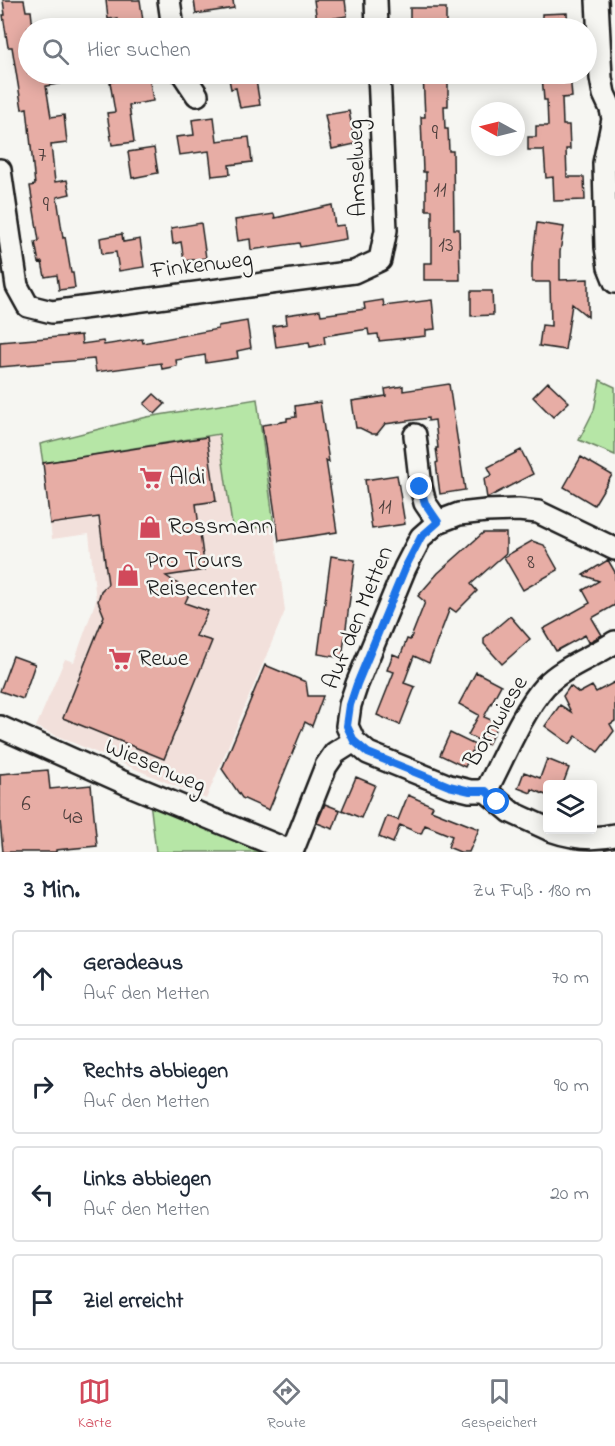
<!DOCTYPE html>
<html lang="de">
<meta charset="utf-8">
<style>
body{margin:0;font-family:"Indie Flower",sans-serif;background:#f2f2f3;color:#1f2937}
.controls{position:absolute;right:18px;bottom:18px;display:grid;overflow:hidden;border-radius:6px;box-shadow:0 3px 15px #0003}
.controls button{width:54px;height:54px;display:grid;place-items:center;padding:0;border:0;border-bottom:2px solid #e0e1e3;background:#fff;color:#1f2937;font:30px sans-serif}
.compass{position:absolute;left:471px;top:102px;width:54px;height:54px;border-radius:50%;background:#fff;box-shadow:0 3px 15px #0003;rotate:277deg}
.stop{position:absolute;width:18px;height:18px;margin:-14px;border:4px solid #1a73e8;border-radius:50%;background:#fff}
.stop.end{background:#1a73e8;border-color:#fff;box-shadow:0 2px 6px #0008}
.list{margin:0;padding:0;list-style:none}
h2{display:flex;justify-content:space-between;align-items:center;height:78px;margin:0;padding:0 24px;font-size:26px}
h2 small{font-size:20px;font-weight:400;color:#747a83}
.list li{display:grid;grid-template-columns:39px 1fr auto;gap:18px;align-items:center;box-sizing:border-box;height:96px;margin:0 12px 12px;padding:0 12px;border:2px solid #e0e1e3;border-radius:6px}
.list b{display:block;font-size:22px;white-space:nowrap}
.list p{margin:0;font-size:20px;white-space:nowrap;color:#747a83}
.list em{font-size:20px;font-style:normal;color:#747a83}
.icon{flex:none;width:33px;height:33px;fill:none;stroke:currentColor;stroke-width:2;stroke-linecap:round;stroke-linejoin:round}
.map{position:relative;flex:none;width:615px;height:852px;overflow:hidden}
.search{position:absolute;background:#fff;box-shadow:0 3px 15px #0003;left:18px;right:18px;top:18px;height:66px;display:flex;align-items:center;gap:15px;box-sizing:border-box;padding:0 21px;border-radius:33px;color:#747a83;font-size:22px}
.sheet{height:510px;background:#fff}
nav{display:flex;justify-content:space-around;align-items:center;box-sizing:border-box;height:84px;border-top:2px solid #e0e1e3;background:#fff;font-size:16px;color:#747a83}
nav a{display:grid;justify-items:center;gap:3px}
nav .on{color:#d1495b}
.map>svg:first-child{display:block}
.built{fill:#f2e0db}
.green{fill:#b6e6a6;stroke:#698161;stroke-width:1.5}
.building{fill:#e7ada5;stroke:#1c1c1c;stroke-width:1.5}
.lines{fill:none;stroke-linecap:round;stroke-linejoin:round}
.street-casing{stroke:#1c1c1c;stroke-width:26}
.street{stroke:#f6f6f2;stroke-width:21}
.route{stroke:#1a73e8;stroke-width:8}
.labels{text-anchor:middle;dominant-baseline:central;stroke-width:5;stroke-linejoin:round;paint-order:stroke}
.number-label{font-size:21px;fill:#4f403e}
.street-label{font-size:24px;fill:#1c1c1c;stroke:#f6f6f2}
.poi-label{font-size:24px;fill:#1c1c1c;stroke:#f6f6f2;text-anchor:start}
</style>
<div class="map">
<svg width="615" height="852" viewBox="0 0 615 852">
<rect width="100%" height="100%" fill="#f6f6f2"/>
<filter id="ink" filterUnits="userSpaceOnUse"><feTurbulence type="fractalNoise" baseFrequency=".0167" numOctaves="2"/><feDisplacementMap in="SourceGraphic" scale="12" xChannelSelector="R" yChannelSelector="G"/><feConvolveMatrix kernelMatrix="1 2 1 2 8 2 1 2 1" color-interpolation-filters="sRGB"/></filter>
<g filter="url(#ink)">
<!-- built -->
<path class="built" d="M219,434L233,532L274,525L285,611L206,799L36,727L65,659L74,662L96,600L89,534L52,539L43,463Z"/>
<!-- green -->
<path class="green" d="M600,380L615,387V455L579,440L594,410Z
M257,399L274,525L233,532L219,434L43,463L40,444L147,417Z
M150,801L264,852H156Z"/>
<!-- building -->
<path class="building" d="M3,0H24L26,11H31L33,28H28V74H74L75,81L46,86L51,117L64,115L67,143L51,145L55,182L67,180L70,194L57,197L63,238L65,237L71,273H73L75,288L59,290L57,275L45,277L42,262L39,263L35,242L39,241L30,186L35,185L27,108L22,109L12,47H8L3,15H5Z
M106,0H140L144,28H118L117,18L108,19Z
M194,0H233L234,8L196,14Z
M314,0H345L347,16L317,21Z
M410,8H446V28H410Z
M567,13L568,28H542V14Z
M228,74H255L260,105L240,108L236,88L231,89Z
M423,74H448V106H444L445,129H448L449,151H453L454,229H459L460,280H424V263H432V210H426V172H423L421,117H425Z
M570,74L572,97L562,98L563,125H569L570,149H566L567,177H584L585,200L554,201L553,177L546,178L544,150H528V137H536V126H548L547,100H544L542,76Z
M149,76L153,101L129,105L134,142L112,145L107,113L115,112L110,82Z
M349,111L355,144L332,149L325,115Z
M214,117L217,141L249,137L252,162L229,165L230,174L212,176L209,151L179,155L176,137L194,135L192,120Z
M154,148L158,173L132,178L128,152Z
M332,205L335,226L344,225L346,239L300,247L299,243L251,250L250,239L238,241L235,220L274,214L275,218Z
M201,223L206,258L184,261L181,242L173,244L171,228Z
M537,223L564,227L560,252V280L588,279V317L572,304L565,350L539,346L542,325L551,326L550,282H532V264Z
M122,234L123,242L140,239L144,267L119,271L116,252L102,254L100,238Z
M471,291H492L493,315L471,316Z
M383,300L384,306L432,300L435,329L426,330V336L379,341L378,334L369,335L368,329L324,336L325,344L310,347L309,342L276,347L273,326L287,324L286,315L320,310L321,315L365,309L364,303Z
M247,321L251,348L237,351L238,358L206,363L205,355L176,360L177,366L162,369L161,363L96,372L94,359L0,367V342L81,335L82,344L103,341L104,345L142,339L143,343L218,329V326Z
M548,382L569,402L553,417L533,397Z
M449,384L465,490L440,494L436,463L438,462L436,448H438L435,420L428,421V418L385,424L377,434H372L360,428H356L352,401L386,396L385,389L403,386V391Z
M154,394L165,404L155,414L144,404Z
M320,402L329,462L326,460L337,532L279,541L262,425L287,421V418L296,417L295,406Z
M207,437L216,501L196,504L205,570L166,576L190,592L185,603L208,611L196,636L212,641L164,759L63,718L104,616L98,601L101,591L108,584L99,517L50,524L43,463Z
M521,450L533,474L487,498L484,479L492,475L488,467Z
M581,457L612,475L594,505L564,487Z
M397,475L405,524L372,529L365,480Z
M483,533H506V553L471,584L477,591L456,612L450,608L429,663L414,656L404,683L415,687L400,725L377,715L394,672L387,670L393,654L400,657L407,639L410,640L425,602L418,596L438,573Z
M532,541L544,545L558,570L523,590L504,557Z
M331,556L355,560L342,658L318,654Z
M608,560L615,572V605L592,618L602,635L589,642L585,635L556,651L543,629L590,603L583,590L599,581L583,575Z
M510,616L530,639L502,664L484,644V638Z
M13,656L35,664L23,699L0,691Z
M265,665L306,682L308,696H323L312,726L305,722L269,810L242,798L222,769Z
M476,672L501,685L484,717L498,723L488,745L468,735L479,715L459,704Z
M615,682V721L610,724L614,731L598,752L576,736L570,744L545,726L560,705L571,712L563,696L570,686L579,693L592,686L596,692Z
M450,733L475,745L465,767L440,755Z
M547,759L569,768L563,784H548V796L532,789L531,793L518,788L524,772L540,778Z
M48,770L50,789L91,785L97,846L56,850V852H3L0,821V774Z
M356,777L375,785L361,818L342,810Z
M408,795L433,806L431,810L479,829L469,852H460L448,847L452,836L425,825L421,834L400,825L393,843L379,837L387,816L398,820Z
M325,804L340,810L333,829L317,823Z"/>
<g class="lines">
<!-- street casing -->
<g class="street-casing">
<path id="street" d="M169,0L173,28
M376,0L377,28
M597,0L601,78L604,94L611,109L613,119L604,163L606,247L609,267L615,282
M183,74L197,95
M0,170L17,286L28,306L52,312L354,272L380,260L386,230L379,74
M415,435L421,487L425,503L438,522
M0,727L125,783L292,852
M486,791C502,761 523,710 545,686C563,667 593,657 615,642
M548,829L511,812L486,791H470L449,786L368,753L354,741L347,726L350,705L357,684L405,568L421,537L438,522L459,514L486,511L518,510L538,512L615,549
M550,830C570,837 594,840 615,835
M292,852L326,766L335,753L354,741"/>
</g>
<!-- street -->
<use href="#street" class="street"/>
</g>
</g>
<g class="lines" filter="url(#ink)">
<!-- route -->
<path class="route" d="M420,487L425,503L438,522L421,537L405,568L357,684L350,705L347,726L354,741L368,753L449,786L470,791H486L497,802"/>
</g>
<!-- icons -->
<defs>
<g id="supermarket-bare" transform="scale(1.8)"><path d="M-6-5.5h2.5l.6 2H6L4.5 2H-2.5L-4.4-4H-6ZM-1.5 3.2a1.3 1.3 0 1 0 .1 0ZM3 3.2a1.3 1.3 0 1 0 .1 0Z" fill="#d1495b" stroke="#f6f6f2" stroke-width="2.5" paint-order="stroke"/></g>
<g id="shop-bare" transform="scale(1.8)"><path d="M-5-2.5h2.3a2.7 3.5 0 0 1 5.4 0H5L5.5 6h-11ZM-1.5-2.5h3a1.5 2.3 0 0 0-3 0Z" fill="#d1495b" stroke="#f6f6f2" stroke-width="2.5" paint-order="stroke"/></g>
</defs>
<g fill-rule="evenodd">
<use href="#supermarket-bare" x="151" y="478"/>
<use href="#shop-bare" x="150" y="527"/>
<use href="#shop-bare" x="128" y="575"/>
<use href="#supermarket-bare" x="120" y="659"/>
</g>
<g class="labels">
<!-- number labels -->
<g class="number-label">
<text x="435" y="134">9</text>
<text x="42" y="156">7</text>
<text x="440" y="191">11</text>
<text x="46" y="206">9</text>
<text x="446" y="246">13</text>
<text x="385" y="508">11</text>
<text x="531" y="563">8</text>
<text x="26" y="805">6</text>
<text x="73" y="818">4a</text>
</g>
<!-- street labels -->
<g class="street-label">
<text transform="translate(358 168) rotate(-92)">Amselweg</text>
<text transform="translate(202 266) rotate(-7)">Finkenweg</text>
<text transform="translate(359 618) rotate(-68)">Auf den Metten</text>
<text transform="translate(497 722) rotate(-59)">Bornwiese</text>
<text transform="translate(155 767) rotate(23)">Wiesenweg</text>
</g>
<!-- poi labels -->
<g class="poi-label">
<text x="169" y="478">Aldi</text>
<text x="168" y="527">Rossmann</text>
<text x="146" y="561">Pro Tours<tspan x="146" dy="28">Reisecenter</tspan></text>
<text x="138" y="659">Rewe</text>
</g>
</g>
</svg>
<div class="controls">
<button><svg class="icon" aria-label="layers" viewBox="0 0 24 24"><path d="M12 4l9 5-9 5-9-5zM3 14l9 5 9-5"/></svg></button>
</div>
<svg class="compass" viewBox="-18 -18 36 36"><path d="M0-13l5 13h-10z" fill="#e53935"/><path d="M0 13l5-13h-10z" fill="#747a83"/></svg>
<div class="stop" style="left:497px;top:802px"></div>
<div class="stop end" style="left:420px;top:487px"></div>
<div class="search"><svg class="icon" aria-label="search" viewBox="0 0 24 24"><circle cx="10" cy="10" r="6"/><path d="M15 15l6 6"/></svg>Hier suchen</div>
</div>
<section class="sheet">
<h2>3 Min.<small>Zu Fuß · 180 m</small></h2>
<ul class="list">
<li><svg class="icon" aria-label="ahead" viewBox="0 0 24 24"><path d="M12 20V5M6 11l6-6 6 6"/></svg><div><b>Geradeaus</b><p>Auf den Metten</p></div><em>70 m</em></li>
<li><svg class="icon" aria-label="right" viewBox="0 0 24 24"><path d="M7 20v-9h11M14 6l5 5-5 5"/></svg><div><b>Rechts abbiegen</b><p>Auf den Metten</p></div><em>90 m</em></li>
<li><svg class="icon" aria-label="left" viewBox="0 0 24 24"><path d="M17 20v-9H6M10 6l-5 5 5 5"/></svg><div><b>Links abbiegen</b><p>Auf den Metten</p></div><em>20 m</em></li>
<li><svg class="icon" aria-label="arrive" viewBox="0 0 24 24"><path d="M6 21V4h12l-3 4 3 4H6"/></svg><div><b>Ziel erreicht</b></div></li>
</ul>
</section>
<nav>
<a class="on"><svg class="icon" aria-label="map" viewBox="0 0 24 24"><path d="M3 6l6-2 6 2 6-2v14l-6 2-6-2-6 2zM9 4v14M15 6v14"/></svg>Karte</a>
<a><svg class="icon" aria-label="directions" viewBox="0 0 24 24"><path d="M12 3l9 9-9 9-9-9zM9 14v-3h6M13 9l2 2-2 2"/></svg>Route</a>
<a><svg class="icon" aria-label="saved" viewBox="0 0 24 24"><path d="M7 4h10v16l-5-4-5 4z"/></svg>Gespeichert</a>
</nav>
